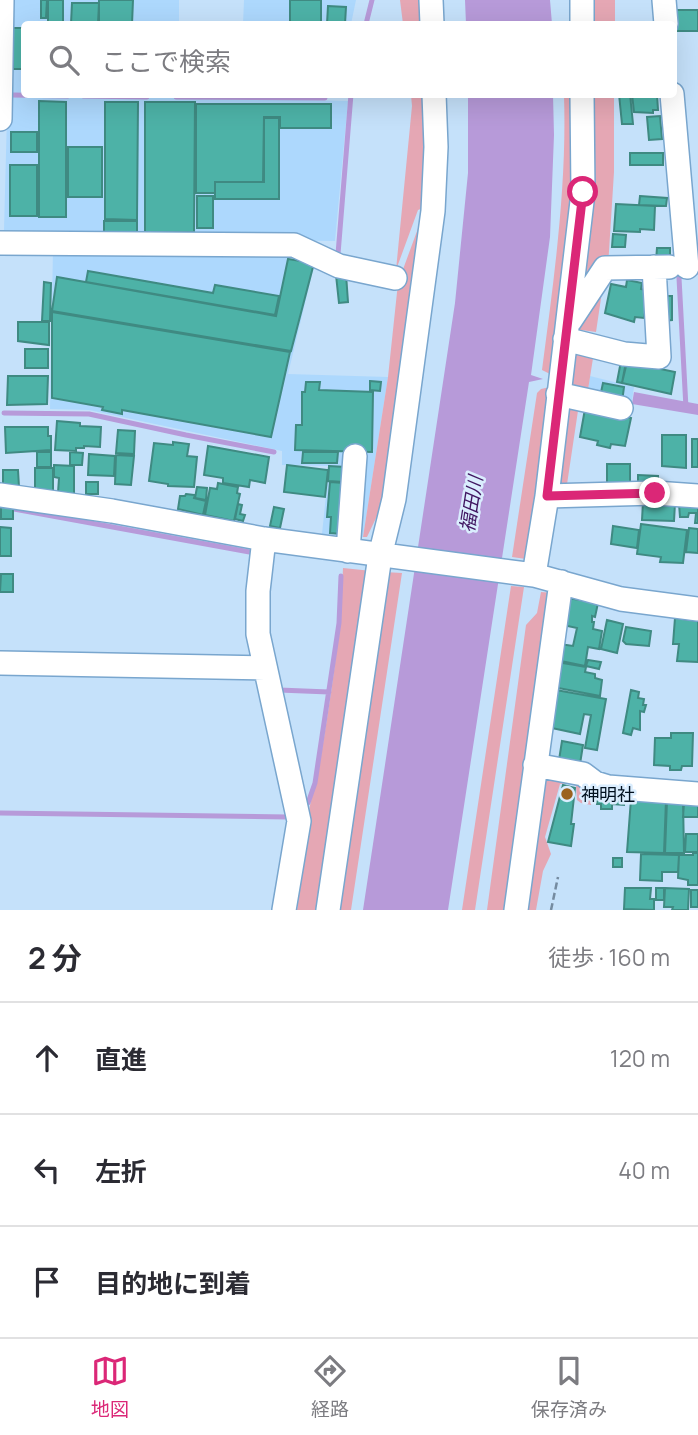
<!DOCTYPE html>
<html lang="ja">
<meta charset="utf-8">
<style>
body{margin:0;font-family:Manrope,"Noto Sans JP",sans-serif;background:#f2f2f3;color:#2b2b33}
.stop{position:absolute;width:21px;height:21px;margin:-16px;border:5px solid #db2777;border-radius:50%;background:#fff}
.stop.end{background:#db2777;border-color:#fff;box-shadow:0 2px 7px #0008}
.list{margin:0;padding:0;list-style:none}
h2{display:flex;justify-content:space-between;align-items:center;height:91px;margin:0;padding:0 28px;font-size:30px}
h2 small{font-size:23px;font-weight:400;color:#7c7c81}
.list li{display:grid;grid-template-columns:46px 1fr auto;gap:21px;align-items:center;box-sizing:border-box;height:112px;padding:0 28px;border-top:2px solid #e1e1e2}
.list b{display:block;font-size:26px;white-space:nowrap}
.list em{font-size:23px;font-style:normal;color:#7c7c81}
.icon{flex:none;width:38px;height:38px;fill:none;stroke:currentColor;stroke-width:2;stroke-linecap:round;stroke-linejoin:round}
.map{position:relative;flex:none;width:698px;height:910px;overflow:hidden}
.search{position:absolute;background:#fff;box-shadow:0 7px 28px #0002;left:21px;right:21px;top:21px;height:77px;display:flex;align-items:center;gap:18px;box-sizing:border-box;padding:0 24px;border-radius:7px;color:#7c7c81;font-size:26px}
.sheet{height:427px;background:#fff}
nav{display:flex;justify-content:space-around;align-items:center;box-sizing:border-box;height:98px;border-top:2px solid #e1e1e2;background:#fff;font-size:19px;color:#7c7c81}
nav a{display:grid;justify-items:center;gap:4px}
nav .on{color:#db2777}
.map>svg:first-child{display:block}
.built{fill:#add8fd}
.green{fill:#e5a7b4}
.water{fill:#b79ad9}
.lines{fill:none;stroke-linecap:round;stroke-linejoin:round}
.stream{stroke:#b79ad9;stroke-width:5}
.building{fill:#4db2a7;stroke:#3f8a82;stroke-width:2}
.minor-casing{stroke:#79a6ce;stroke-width:26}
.path{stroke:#758ba0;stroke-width:2.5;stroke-dasharray:7 3.5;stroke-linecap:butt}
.minor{stroke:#fff;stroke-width:23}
.route{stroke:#db2777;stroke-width:9}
.poi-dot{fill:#9b621f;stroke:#daedfe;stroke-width:2.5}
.labels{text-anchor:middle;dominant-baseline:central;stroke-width:5;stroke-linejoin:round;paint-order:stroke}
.poi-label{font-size:18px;fill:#01101e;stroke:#daedfe;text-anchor:start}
.water-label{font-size:19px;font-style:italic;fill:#401661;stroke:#daedfe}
</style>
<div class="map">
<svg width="698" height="910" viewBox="0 0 698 910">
<rect width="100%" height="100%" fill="#c5e1fa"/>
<!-- built -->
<path class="built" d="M10,0H179V24H24V94L348,101L335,241L13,237L4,230Z
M244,0H356L351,24H243Z
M53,249L279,251L315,262L288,374L388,377L363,537L322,534L329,466L282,465V451L89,410L50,409Z
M590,376L634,387L631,407L587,396Z"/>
<!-- green -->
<path class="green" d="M400,0H424L426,24H403Z
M591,0H615V24H591Z
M411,95H428L426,207L418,210L396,270L412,106Z
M564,95H574V186L552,375L542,370C554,278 567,187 564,95Z
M591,95H614V172L608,267L581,300Z
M420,223H426L386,497L367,537H363L388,377L398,283Z
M604,278L596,332L574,329Z
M571,352H594L587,396L571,392Z
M550,387L526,559L512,557L537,393L541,389Z
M579,404L566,491H552L562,409Z
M343,568L372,571L321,910H297L309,826C306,806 317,787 319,768C330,701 341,636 343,568Z
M384,572L402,573L351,910H335Z
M511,586L524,587L475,910H462Z
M541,592L553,593L512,910H487L526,625L537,613Z
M541,770L595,787L591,805L581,803L577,800L576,786L569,783L560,784L545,837L551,854L543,871L536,910H522Z"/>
<!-- water -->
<path class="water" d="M465,0H550L552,24H466Z
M468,95H553L554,135L550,237L531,375L543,379L529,382L448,910H363L455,303L468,173Z
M634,392L698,404V415L632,404Z"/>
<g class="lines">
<!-- stream -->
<path class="stream" d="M366,24L372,0
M13,95L68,96
M83,96L147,97
M176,97L325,98
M338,254L351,94
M679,278L686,408
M4,413L89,414L186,435L274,452
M14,509L255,553
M279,690L329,692
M302,804L308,803L315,783L339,623L341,576
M0,813L288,817"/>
</g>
<!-- building -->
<path class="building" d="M41,0H47L46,18H41Z
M48,0H63V24H48Z
M99,0H133L132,24H99Z
M290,0H321V24H290Z
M72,3H99L98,24H71Z
M328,6L346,7L345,24H327Z
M675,10H698V31H675Z
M13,28H24V69H13Z
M619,94H630L633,124H622Z
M632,94H657L658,110H653V113L634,112Z
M39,101L66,102V217H39Z
M105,102H138L137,220L105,219Z
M145,102H195L194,232H145Z
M196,104H331V128H280V117H264L263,182H215V193H196Z
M660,116L662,139L649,140L647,117Z
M264,118H279V199H215V182H264Z
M11,132H37V152H11Z
M68,147H102V197H68Z
M630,153H663V165H630Z
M10,165H37V216H10Z
M197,196H213V228H197Z
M640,196L667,198L666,206L639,205Z
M616,204L655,206L654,230L640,229V232L614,231Z
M104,221H137V235H104Z
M613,234L626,235L625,247H612Z
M657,248H670V262L656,261Z
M288,259L314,263L291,351L52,311L57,277L276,316Z
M88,271L213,293L215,285L279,296L275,315L86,282Z
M346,274L348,302L339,303L336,275Z
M627,280L642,283L641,289L649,291L644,318L635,317L634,322L605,313L611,284L626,287Z
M44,282L51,283L50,321H42Z
M662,296H672V320L663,321Z
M52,312L290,352L271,437L122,410V414L102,410L103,407L52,398Z
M18,322H49V345L18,341Z
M25,349H48V368H25Z
M621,361L626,362L622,383L617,382Z
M627,362L675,372L671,394L622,383Z
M8,376H48L47,404L7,405Z
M370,381L381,382L380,391L370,390Z
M306,382H320L319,390L373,392L372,452L295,450L296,425H302V392H305Z
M603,383L624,387L622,402L600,397Z
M585,409L631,418L625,446L611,444L610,448L597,445L598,441L580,437Z
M57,421L80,423V426L101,427L100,447L84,446V448H76V451L55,450Z
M5,427H48V436H51V450L6,453Z
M118,430L135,431L134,454L116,453Z
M662,435H686V468L662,466Z
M692,439H698V467H692Z
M173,442L189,444L187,456L197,457L194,487L168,486V484L149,481L154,443L173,445Z
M208,446L269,457L265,483L250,480L249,487L223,483V478L204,475Z
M37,452H51V467H37Z
M70,452L83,453L82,465H70Z
M303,452H338L337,463H302Z
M89,454L115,456L114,476L88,475Z
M116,455L134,456L131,485L115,484Z
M607,464H630V487L607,486Z
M54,465L74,466V494L58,493L59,478L54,477Z
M287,465L328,470L325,497L284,492Z
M329,466L345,467L344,482L328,481Z
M35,468H53V492H35Z
M3,470H18L19,487L3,488Z
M638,475L658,476V488H638Z
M86,482H98V494H86Z
M330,482L344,483L341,534L330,533L331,517H327Z
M218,483L238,487L237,493L240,494L234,521L205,515L210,488L217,489Z
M197,487L207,488L206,500L195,498Z
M186,494L195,495L194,498L206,501L203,515L178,509L180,496H185Z
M643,502L675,503L674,521L642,520Z
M238,504L242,505L240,514L245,515L243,521L235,519Z
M679,504L698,505V523H695L696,513H689L688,517H680Z
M1,505H13V519H1Z
M274,507L284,509L280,528L270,526Z
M641,524L687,530L683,563L660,562L661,557L637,554Z
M613,526L639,530L637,548L611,544Z
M0,527L11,528V556H0Z
M689,528L698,529V553L686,552Z
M1,574H13V592H0Z
M568,598L598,603L595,617L592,616V622H594L593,629L602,631L599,649L588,647L585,666L556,660L559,644L573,646L577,628L563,625Z
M675,618L698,621V662L677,661L679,644H673Z
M607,620L623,624L617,653L601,649Z
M626,627L651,631L649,646L626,644L623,641Z
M588,660L601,662L599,669L586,666Z
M557,662L586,667L585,672L595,674V678L602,680L600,696L553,687Z
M556,690L606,699L597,750L585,748L591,715L584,714L580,734L547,727Z
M631,690L639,692L638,698L644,699L643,705H646L644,712L640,711V730L633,728L631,735L623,733Z
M671,733H693L692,766H682L681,770H670V766L654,765L655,738H671Z
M562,741L583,745L580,764L559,760Z
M563,785L575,788L571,824H574L571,846L548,842Z
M597,796L624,797V805L612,804V809H601V804H597Z
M631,799L666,800L664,853L627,852Z
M667,800L683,801L684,853H665Z
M684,803H698V817H683Z
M686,834H698V852H685Z
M693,853H698V885H688V880L678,878L679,855H693Z
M641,854L679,855L678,872H662V881L640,880Z
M613,858H622V867H613Z
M625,888H651L650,899H654V910L624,909Z
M656,888H664V900H656Z
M665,888L689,889L688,910H672L673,907H664Z
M691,890H698V907H691Z"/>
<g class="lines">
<!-- minor casing -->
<g class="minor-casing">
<path id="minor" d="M431,0L432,24
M582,0V24
M664,0L666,24
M672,94L687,267
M0,119L2,0
M0,243L294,245L339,266L395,278
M570,321L605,268L669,267
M565,339L624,354L659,357L654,267
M558,394L621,408
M0,495L112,511L264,539L534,575L621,599L698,609
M547,496L655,493L698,496
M264,539L258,591V634L299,821L284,910
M348,551L355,456
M534,575L547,496L583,193L582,94
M0,663L265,668
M535,765L583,774L595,783L608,787L698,794
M328,910L380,556L394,499L433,211L436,147L434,94
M516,910L561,582"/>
</g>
<!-- path -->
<path class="path" d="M551,910L558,877"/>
<!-- minor -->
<use href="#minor" class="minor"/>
</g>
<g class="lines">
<!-- route -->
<path class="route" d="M583,192L547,496L655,493"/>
</g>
<!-- markers -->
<circle class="poi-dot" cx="567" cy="794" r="7"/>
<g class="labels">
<!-- poi labels -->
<g class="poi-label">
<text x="581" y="794">神明社</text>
</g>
<!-- water labels -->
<g class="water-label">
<text transform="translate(471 504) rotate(-81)">福田川</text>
</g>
</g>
</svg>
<div class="stop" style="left:583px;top:192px"></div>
<div class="stop end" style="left:655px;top:493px"></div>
<div class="search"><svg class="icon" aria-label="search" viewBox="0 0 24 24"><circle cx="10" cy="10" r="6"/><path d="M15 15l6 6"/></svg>ここで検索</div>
</div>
<section class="sheet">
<h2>2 分<small>徒歩 · 160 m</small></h2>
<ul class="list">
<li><svg class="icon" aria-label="ahead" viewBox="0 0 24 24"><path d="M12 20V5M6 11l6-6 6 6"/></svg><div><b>直進</b></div><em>120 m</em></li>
<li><svg class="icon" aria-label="left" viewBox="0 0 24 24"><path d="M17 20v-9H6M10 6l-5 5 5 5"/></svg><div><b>左折</b></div><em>40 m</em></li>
<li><svg class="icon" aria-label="arrive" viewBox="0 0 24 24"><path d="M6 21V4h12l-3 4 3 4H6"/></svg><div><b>目的地に到着</b></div></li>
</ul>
</section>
<nav>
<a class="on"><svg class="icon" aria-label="map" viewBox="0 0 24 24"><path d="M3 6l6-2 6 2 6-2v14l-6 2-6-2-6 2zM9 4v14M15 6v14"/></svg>地図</a>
<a><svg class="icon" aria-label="directions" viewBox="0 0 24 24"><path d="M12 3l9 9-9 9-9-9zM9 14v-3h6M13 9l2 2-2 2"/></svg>経路</a>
<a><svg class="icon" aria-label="saved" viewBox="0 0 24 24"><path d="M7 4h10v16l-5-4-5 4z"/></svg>保存済み</a>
</nav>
